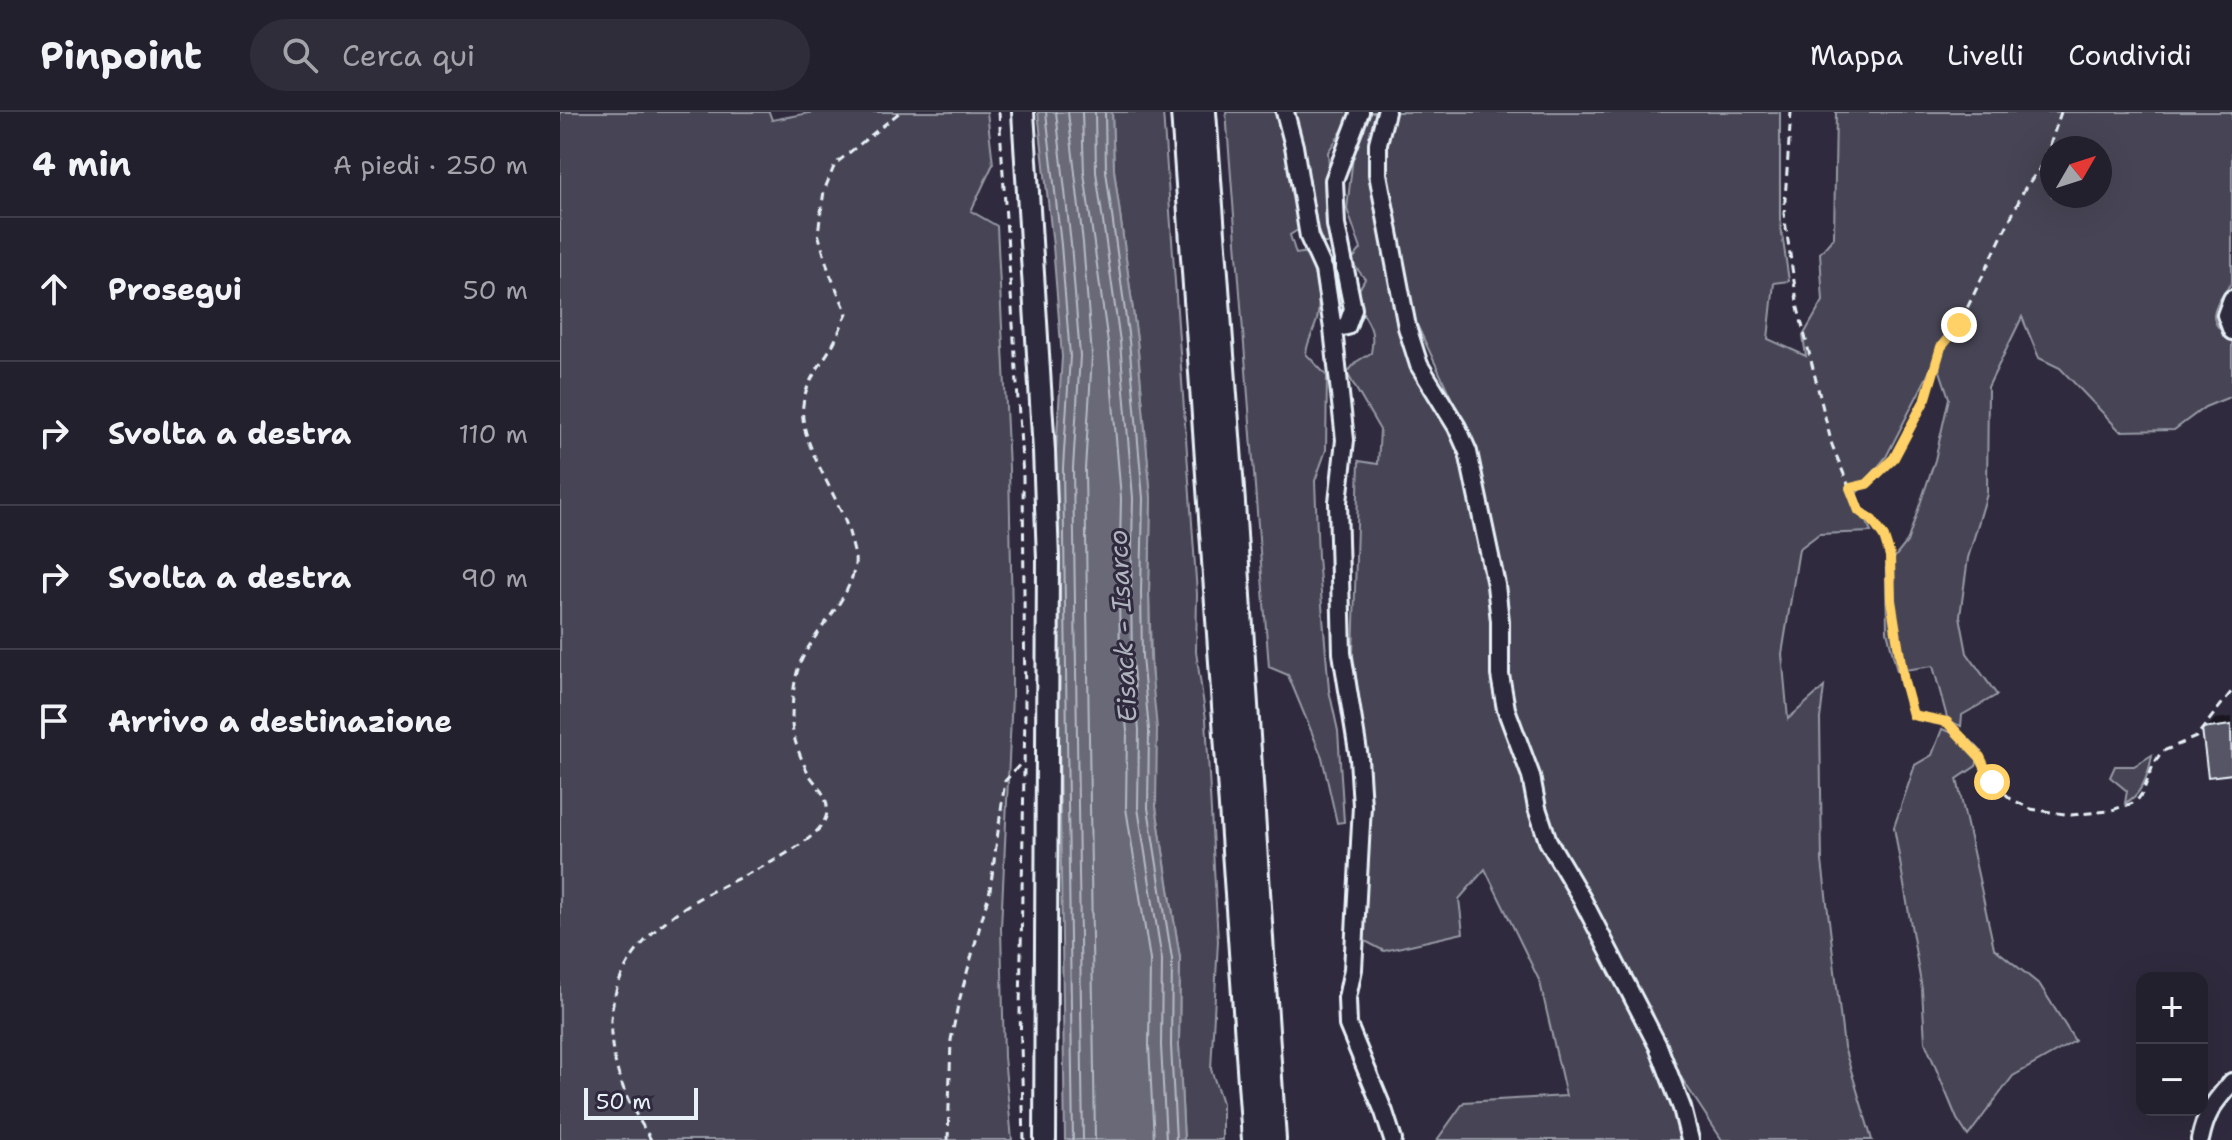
<!DOCTYPE html>
<html lang="it">
<meta charset="utf-8">
<style>
body{margin:0;font-family:"Shantell Sans",sans-serif;background:#2f2d3a;color:#f1f3f6}
.controls{position:absolute;right:24px;bottom:24px;display:grid;overflow:hidden;border-radius:16px;box-shadow:0 8px 32px #0002}
.controls button{width:72px;height:72px;display:grid;place-items:center;padding:0;border:0;border-bottom:2px solid #403e4a;background:#23202e;color:#f1f3f6;font:40px sans-serif}
.compass{position:absolute;left:1480px;top:24px;width:72px;height:72px;border-radius:50%;background:#23202e;box-shadow:0 8px 32px #0002;rotate:51deg}
.scale{position:absolute;left:24px;bottom:20px;width:114px;box-sizing:border-box;padding-left:8px;border:4px solid #e8f1f8;border-top:0;font-size:22px;line-height:28px;white-space:nowrap;color:#e8f1f8;-webkit-text-stroke:6px #2f2a3d;paint-order:stroke}
.stop{position:absolute;width:24px;height:24px;margin:-18px;border:6px solid #ffd166;border-radius:50%;background:#fff}
.stop.end{background:#ffd166;border-color:#fff;box-shadow:0 2px 8px #0008}
.list{margin:0;padding:0;list-style:none}
h2{display:flex;justify-content:space-between;align-items:center;height:104px;margin:0;padding:0 32px;font-size:34px}
h2 small{font-size:26px;font-weight:400;color:#a3a3aa}
.list li{display:grid;grid-template-columns:52px 1fr auto;gap:24px;align-items:center;box-sizing:border-box;height:144px;padding:0 32px;border-top:2px solid #403e4a}
.list b{display:block;font-size:30px;white-space:nowrap}
.list em{font-size:26px;font-style:normal;color:#a3a3aa}
.icon{flex:none;width:44px;height:44px;fill:none;stroke:currentColor;stroke-width:2;stroke-linecap:round;stroke-linejoin:round}
.map{position:relative;flex:none;width:1672px;height:1028px;overflow:hidden}
header{display:flex;align-items:center;gap:48px;box-sizing:border-box;height:112px;padding:0 40px;background:#23202e;border-bottom:2px solid #403e4a}
header strong{font-size:38px}
nav{display:flex;gap:44px;margin-inline-start:auto;font-size:28px}
.search{width:560px;height:72px;background:#2f2d3a;display:flex;align-items:center;gap:20px;box-sizing:border-box;padding:0 28px;border-radius:44px;color:#a3a3aa;font-size:30px}
main{display:flex}
aside{flex:1;background:#23202e}
.map>svg:first-child{display:block}
.green{fill:#464455;stroke:#979aa6;stroke-width:2;fill-rule:evenodd}
.water{fill:#696978;stroke:#9c9fab;stroke-width:2}
.shadow{fill:#0007}
.lines{fill:none;stroke-linecap:round;stroke-linejoin:round}
.shore{stroke:#b5bbc5;stroke-width:2}
.building{fill:#575565;stroke:#e8f1f8;stroke-width:2}
.minor-casing{stroke:#e8f1f8;stroke-width:22}
.major-casing{stroke:#e8f1f8;stroke-width:26}
.highway-casing{stroke:#e8f1f8;stroke-width:30}
.path{stroke:#e8f1f8;stroke-width:3;stroke-dasharray:8 6;stroke-linecap:butt}
.minor{stroke:#2f2a3d;stroke-width:16}
.major{stroke:#2f2a3d;stroke-width:20}
.highway{stroke:#2f2a3d;stroke-width:24}
.route{stroke:#ffd166;stroke-width:10}
.labels{text-anchor:middle;dominant-baseline:central;stroke-width:6;stroke-linejoin:round;paint-order:stroke}
.water-label{font-size:26px;font-style:italic;fill:#afb4be;stroke:#2f2a3d}
</style>
<header>
<strong>Pinpoint</strong>
<div class="search"><svg class="icon" aria-label="search" viewBox="0 0 24 24"><circle cx="10" cy="10" r="6"/><path d="M15 15l6 6"/></svg>Cerca qui</div>
<nav><a>Mappa</a><a>Livelli</a><a>Condividi</a></nav>
</header>
<main>
<aside>
<h2>4 min<small>A piedi · 250 m</small></h2>
<ul class="list">
<li><svg class="icon" aria-label="ahead" viewBox="0 0 24 24"><path d="M12 20V5M6 11l6-6 6 6"/></svg><div><b>Prosegui</b></div><em>50 m</em></li>
<li><svg class="icon" aria-label="right" viewBox="0 0 24 24"><path d="M7 20v-9h11M14 6l5 5-5 5"/></svg><div><b>Svolta a destra</b></div><em>110 m</em></li>
<li><svg class="icon" aria-label="right" viewBox="0 0 24 24"><path d="M7 20v-9h11M14 6l5 5-5 5"/></svg><div><b>Svolta a destra</b></div><em>90 m</em></li>
<li><svg class="icon" aria-label="arrive" viewBox="0 0 24 24"><path d="M6 21V4h12l-3 4 3 4H6"/></svg><div><b>Arrivo a destinazione</b></div></li>
</ul>
</aside>
<div class="map">
<svg width="1672" height="1028" viewBox="0 0 1672 1028">
<rect width="100%" height="100%" fill="#2f2a3d"/>
<filter id="ink" filterUnits="userSpaceOnUse"><feTurbulence type="fractalNoise" baseFrequency=".0125" numOctaves="2"/><feDisplacementMap in="SourceGraphic" scale="16" xChannelSelector="R" yChannelSelector="G"/><feConvolveMatrix kernelMatrix="1 2 1 2 8 2 1 2 1" color-interpolation-filters="sRGB"/></filter>
<g filter="url(#ink)">
<!-- green -->
<path class="green" d="M0,0H209L212,8L254,0H427L433,52L411,99L437,114L449,356L452,505V584L441,816L444,945L452,1028H0Z
M552,0H603L637,482L636,540L646,607L658,829L651,957L662,991V1028H624L619,933L620,846L596,695L589,480L591,386L577,228L554,58Z
M666,0H719L741,116L730,123L736,142L749,140C754,161 763,190 756,211C752,223 747,230 746,242L767,264L766,338L755,369L758,445L769,578L778,619L784,710L777,711L762,645L728,563L709,555Z
M735,0H790L786,13L768,40L774,123L769,131H763L757,116L745,43Z
M804,0H820L839,208L896,327L905,355L929,468L938,592L945,622L964,664L974,715L1080,914L1110,983L1124,1028H877L904,990L1006,984L980,870L925,757L899,787L903,821L824,839L803,828L810,700L807,650L793,543L799,349L818,352L820,318L787,261L796,250L811,241C817,208 802,211 796,183L805,167L791,149L801,137L787,97L794,36Z
M833,0H1220V108L1229,169L1214,171L1208,227L1246,244L1243,224L1263,189L1260,141L1274,125L1276,0H1672V170C1655,194 1642,208 1672,227V284L1645,295L1614,318L1560,319L1500,256L1479,246L1462,205L1428,275L1427,382L1408,446L1400,504L1407,541L1437,583L1402,603L1401,614L1388,609L1373,554L1337,559L1327,519L1326,456L1347,430L1375,348L1389,286L1376,247L1326,345L1296,382L1311,420L1259,422L1239,437L1222,542L1228,607L1264,575L1260,607L1262,749L1284,935L1312,1028H1162L1115,956L1090,895L1082,890L993,728L959,624L947,567L948,503L944,474L912,330L851,200L825,66V32ZM1492,36H1540V84H1492Z
M1382,617L1408,626L1421,639L1416,654L1397,667L1434,836L1480,873L1515,929L1453,964L1408,1024L1397,1007L1365,930L1362,877L1334,715L1355,653L1372,643Z
M1592,643C1589,661 1582,683 1565,691L1567,679L1550,665L1555,654H1574Z"/>
<!-- water -->
<path class="water" d="M478,0H552L554,58L577,228L591,386L589,480L590,545L597,617L596,695L620,846L619,933L624,1028H505L495,356L502,245L493,134Z"/>
<!-- shadow -->
<path class="shadow" d="M1672,605V660L1650,663L1644,618L1655,607Z"/>
<g class="lines">
<!-- shore -->
<path class="shore" d="M486,0L501,133L510,244L503,356L513,1028
M496,0L511,132L520,244L513,356L523,1028
M508,0L523,131L532,244L525,357L535,1028
M522,0L524,61L548,231L561,386L559,481L560,547L567,619L566,696L590,848L589,934L594,1028
M535,0L536,60L560,230L573,386L571,481L572,546L579,618L578,696L602,848L601,934L606,1028
M545,0L546,59L569,229L583,386L581,480L582,545L589,618L588,696L612,847L611,934L616,1028"/>
</g>
<!-- building -->
<path class="building" d="M1671,613L1672,662L1648,665L1642,617Z"/>
<g class="lines">
<!-- minor casing -->
<g class="minor-casing">
<path id="minor" d="M725,0L734,34L749,125L764,158L773,217L787,214L793,197L776,113L774,68L800,0
M826,0L818,31V62L847,215L859,253L897,315L908,340L936,473L940,509V563L946,597L971,664L977,696L988,729L1022,787L1098,934L1122,996L1130,1028
M1672,187L1666,203L1672,219
M773,217L785,328L778,390L782,541L799,646L802,694L793,857L787,886L788,913L824,1000L833,1028
M1640,1028C1646,999 1654,991 1672,970"/>
</g>
<!-- major casing -->
<g class="major-casing">
<path id="major" d="M463,0L484,339L488,447L485,1028"/>
</g>
<!-- highway casing -->
<g class="highway-casing">
<path id="highway" d="M624,0L695,1028
M643,0L672,391L713,1028"/>
</g>
<!-- path -->
<path class="path" d="M439,0L463,364L465,598L460,901L464,1028
M1231,0L1224,102L1238,196L1272,333L1299,399L1312,408L1324,425L1330,444L1331,488L1344,570L1353,603L1387,610L1420,645L1432,670L1451,687L1471,697L1511,703L1549,699L1576,690L1583,680L1592,656L1601,640L1636,625L1672,579
M1290,376L1307,372L1334,346L1366,286L1381,235L1399,213L1465,76L1484,51L1501,0
M91,1028C82,1012 71,996 65,980C32,900 58,838 128,793C162,771 201,759 235,736C247,728 264,717 267,701C269,685 258,675 250,664C242,650 233,628 232,612C232,592 233,565 242,547C258,514 290,489 295,452C296,445 293,436 291,428C282,386 238,333 243,293C246,269 260,254 272,234C278,224 282,211 287,201L269,160L258,121L264,79L275,52L340,0
M388,1028L391,928L398,893L430,778L445,669L463,649"/>
<!-- minor -->
<use href="#minor" class="minor"/>
<!-- major -->
<use href="#major" class="major"/>
<!-- highway -->
<use href="#highway" class="highway"/>
</g>
</g>
<g class="lines" filter="url(#ink)">
<!-- route -->
<path class="route" d="M1399,213L1381,235L1366,286L1334,346L1307,372L1290,376L1299,399L1312,408L1324,425L1330,444L1331,488L1344,570L1353,603L1387,610L1420,645L1432,670"/>
</g>
<g class="labels">
<!-- water labels -->
<g class="water-label">
<text transform="translate(562 514) rotate(-93)">Eisack - Isarco</text>
</g>
</g>
</svg>
<div class="controls">
<button>+</button>
<button>−</button>
</div>
<svg class="compass" viewBox="-18 -18 36 36"><path d="M0-13l5 13h-10z" fill="#e53935"/><path d="M0 13l5-13h-10z" fill="#a3a3aa"/></svg>
<div class="scale">50 m</div>
<div class="stop" style="left:1432px;top:670px"></div>
<div class="stop end" style="left:1399px;top:213px"></div>
</div>
</main>
